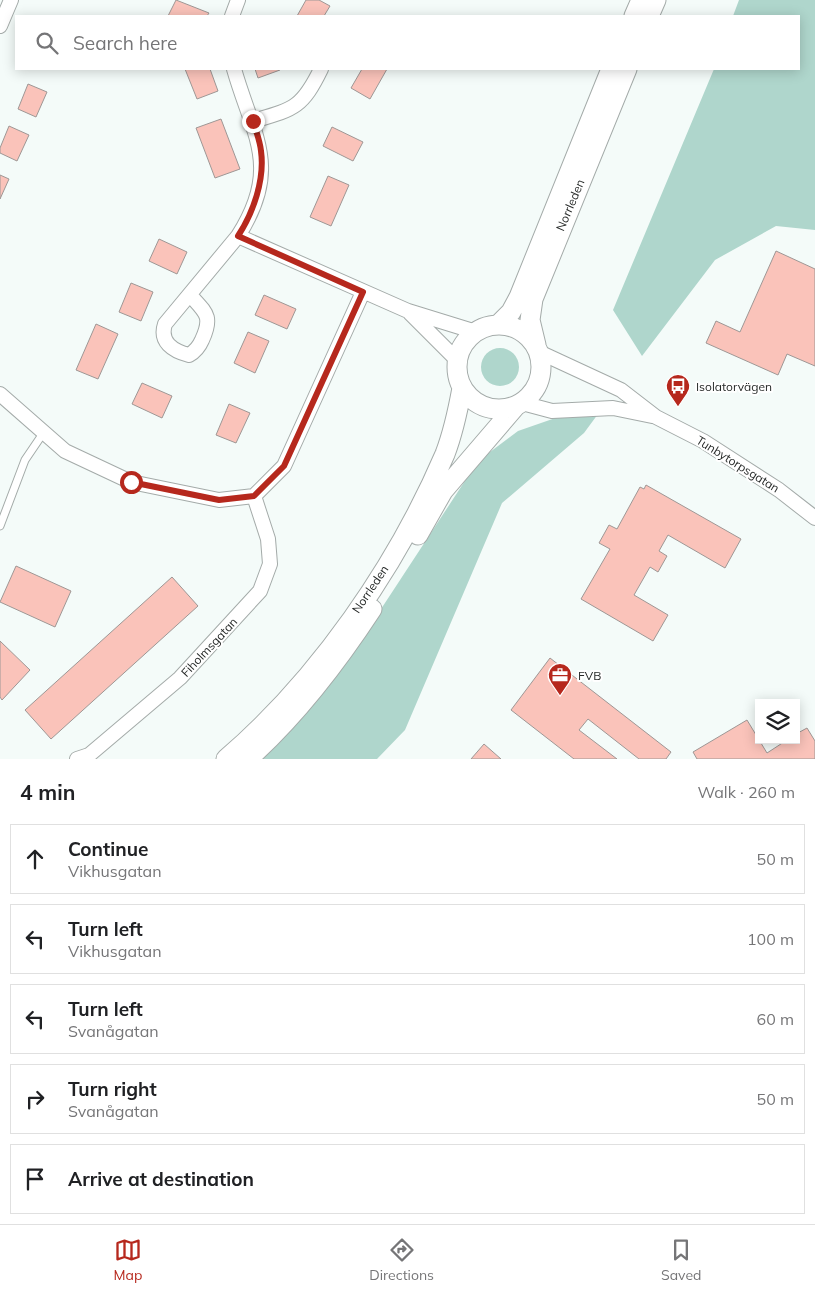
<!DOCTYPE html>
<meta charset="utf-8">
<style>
body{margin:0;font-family:Mulish,sans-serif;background:#f6f6f6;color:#202124}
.controls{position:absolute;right:15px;bottom:15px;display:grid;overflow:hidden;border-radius:0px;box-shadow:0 2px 12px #0003}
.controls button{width:45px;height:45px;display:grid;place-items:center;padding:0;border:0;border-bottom:1px solid #e0e0e0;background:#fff;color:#202124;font:25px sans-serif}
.stop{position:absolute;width:15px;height:15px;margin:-11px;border:4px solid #b6281d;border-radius:50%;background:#fff}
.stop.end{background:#b6281d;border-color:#fff;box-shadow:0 1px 5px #0008}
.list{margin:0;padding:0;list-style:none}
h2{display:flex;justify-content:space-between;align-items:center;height:65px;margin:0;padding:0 20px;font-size:21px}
h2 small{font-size:16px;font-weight:400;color:#757577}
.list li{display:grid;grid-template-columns:32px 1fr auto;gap:15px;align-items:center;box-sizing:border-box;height:70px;margin:0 10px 10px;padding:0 10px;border:1px solid #e0e0e0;border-radius:0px}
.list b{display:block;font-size:19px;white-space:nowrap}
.list p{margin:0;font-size:16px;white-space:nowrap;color:#757577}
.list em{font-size:16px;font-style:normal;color:#757577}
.icon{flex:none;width:28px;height:28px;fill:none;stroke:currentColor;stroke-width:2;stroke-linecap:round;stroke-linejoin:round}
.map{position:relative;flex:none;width:815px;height:759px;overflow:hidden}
.search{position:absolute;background:#fff;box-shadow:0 2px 12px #0003;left:15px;right:15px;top:15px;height:55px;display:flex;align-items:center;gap:12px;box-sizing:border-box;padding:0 18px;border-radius:0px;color:#757577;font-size:19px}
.sheet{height:465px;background:#fff}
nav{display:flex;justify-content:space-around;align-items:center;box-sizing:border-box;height:70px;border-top:1px solid #e0e0e0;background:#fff;font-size:14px;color:#757577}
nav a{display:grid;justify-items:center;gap:2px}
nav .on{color:#b6281d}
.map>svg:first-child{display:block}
.green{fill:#afd6cc}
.building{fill:#fac3ba;stroke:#9e9795}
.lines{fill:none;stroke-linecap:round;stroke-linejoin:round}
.lane-casing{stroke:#a4aba9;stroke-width:9}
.street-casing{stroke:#a4aba9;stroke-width:16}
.secondary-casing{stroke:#a4aba9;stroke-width:21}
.lane{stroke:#fff;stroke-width:7}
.street{stroke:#fff;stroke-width:14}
.secondary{stroke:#fff;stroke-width:19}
.route{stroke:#b6281d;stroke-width:6}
.labels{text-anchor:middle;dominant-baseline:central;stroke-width:4;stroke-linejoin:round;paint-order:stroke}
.street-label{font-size:12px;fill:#262928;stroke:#fff}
.poi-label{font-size:12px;fill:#262928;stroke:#fff;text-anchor:start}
</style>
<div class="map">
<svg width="815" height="759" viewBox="0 0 815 759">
<rect width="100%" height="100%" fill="#f4fbf9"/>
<!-- green -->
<path class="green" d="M739,0H815V230L776,226L715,260L642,356L613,310L714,69H799V16H733Z
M481 367a19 19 0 1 1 38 0a19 19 0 1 1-38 0Z
M598,414L584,433L502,503L405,730L377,759H259L364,635L478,461L518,431L564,415Z"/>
<!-- building -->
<path class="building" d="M176,0L209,13L207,16H168Z
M306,0H319L330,6L324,16H297Z
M185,69H210L218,91L197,99Z
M255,69H280V70L258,78Z
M362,69H387L370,99L351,88Z
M28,84L47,92L36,117L18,109Z
M221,119L240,169L215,178L196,128Z
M9,126L29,135L17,161L0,153V148Z
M332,127L363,142L353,161L323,146Z
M0,175L9,179L0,199Z
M328,176L349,185L331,226L310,217Z
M159,239L187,252L177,274L149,261Z
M776,251L815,269V366L787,354L778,375L706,343L716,321L740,332Z
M131,283L153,292L141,321L119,312Z
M264,295L296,309L287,329L255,315Z
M96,324L118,334L98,379L76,370Z
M248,332L269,341L255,373L234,363Z
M142,383L172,396L162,418L132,404Z
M229,404L250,413L236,443L216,435Z
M646,485L741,539L725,568L668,535L659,551L667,556L658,572L650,567L634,595L668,615L653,641L581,599L610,549L599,543L609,525L617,529L640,487L644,489Z
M16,566L71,591L55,627L0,602Z
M172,577L198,606L51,739L25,710Z
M0,641L30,670L2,700L0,697Z
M550,658L671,752L666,759H639L588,719L579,730L617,759H574L511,710Z
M747,720L767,753L787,740H796V734L807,728L815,741V759H697L693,752Z
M484,744L501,759H471Z"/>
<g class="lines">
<!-- lane casing -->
<g class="lane-casing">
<path id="lane" d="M0,526L25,460L44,432"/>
</g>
<!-- street casing -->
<g class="street-casing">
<path id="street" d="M232,16L238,0
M0,26L11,0
M253,121C294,109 302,108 321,69
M238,236L408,311L476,332
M190,295C206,313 213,316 202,340C199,347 196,351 189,355C173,351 159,342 165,324L238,236C282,167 253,136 234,69
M410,313L457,360
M539,352L621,390L656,417L703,441L779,490L815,518
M0,394L65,451L131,482L219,500L254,496L284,466L363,292
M522,403L552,411L613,408L652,416
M77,759L89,755L180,678L260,591L270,564L268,539L254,496"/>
</g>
<!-- secondary casing -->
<g class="secondary-casing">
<path id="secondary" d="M634,16L641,0
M649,16L656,0
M457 367a42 42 0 1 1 84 0a42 42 0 1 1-84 0Z
M498,325L511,312L519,297L611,69
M536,345L530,320L533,299L627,69
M418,535L443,491L515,407
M226,759C319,679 397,566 445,454C453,433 458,410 462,388
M248,759C297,715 336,664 372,609"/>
</g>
<!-- lane -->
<use href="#lane" class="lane"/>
<!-- street -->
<use href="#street" class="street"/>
<!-- secondary -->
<use href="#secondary" class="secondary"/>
</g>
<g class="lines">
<!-- route -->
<path class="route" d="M131,482L219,500L254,496L284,466L363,292L238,236C253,213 265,180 261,151C260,141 256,131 253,121"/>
</g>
<!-- icons -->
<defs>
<g id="bus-pin" transform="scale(1.25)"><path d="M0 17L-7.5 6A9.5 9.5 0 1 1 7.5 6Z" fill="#b6281d" stroke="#fff"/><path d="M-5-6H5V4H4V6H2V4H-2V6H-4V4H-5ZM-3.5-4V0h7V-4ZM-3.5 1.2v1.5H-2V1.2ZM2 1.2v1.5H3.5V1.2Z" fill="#fff"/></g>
<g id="office-pin" transform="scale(1.25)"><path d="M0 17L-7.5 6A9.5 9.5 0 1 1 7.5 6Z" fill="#b6281d" stroke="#fff"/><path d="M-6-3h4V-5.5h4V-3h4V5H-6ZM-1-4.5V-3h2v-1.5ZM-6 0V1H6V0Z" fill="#fff"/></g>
</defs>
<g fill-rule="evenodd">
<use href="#bus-pin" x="678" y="386"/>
<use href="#office-pin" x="560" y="675"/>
</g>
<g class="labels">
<!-- street labels -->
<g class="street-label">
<text transform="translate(570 205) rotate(-67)">Norrleden</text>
<text transform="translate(738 464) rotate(32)">Tunbytorpsgatan</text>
<text transform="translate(370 589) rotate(-56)">Norrleden</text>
<text transform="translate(209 647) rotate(-47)">Fiholmsgatan</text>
</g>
<!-- poi labels -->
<g class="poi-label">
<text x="696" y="386">Isolatorvägen</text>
<text x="578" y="675">FVB</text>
</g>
</g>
</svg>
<div class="controls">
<button><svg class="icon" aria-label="layers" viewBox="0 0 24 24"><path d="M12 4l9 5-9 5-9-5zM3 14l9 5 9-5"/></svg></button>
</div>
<div class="stop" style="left:131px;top:482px"></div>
<div class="stop end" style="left:253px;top:121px"></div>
<div class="search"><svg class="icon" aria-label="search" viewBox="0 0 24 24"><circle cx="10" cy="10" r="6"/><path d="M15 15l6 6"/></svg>Search here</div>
</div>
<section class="sheet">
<h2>4 min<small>Walk · 260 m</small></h2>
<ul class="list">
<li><svg class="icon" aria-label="ahead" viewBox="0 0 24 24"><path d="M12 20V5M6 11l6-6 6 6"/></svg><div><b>Continue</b><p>Vikhusgatan</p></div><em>50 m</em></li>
<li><svg class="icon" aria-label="left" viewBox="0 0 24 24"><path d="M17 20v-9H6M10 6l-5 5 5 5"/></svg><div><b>Turn left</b><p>Vikhusgatan</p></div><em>100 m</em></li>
<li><svg class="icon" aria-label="left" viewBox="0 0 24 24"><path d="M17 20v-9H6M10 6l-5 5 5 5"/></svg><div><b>Turn left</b><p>Svanågatan</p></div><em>60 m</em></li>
<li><svg class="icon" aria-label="right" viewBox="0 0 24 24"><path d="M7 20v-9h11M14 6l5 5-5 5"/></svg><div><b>Turn right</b><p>Svanågatan</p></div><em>50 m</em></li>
<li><svg class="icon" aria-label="arrive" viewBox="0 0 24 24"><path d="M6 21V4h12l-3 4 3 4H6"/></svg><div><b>Arrive at destination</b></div></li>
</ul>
</section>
<nav>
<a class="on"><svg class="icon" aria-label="map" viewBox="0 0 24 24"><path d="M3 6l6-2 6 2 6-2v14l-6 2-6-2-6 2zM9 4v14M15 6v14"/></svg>Map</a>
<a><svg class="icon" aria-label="directions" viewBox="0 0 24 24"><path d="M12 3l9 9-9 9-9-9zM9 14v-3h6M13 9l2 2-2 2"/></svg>Directions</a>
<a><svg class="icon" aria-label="saved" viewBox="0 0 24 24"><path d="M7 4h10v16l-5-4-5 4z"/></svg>Saved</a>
</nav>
